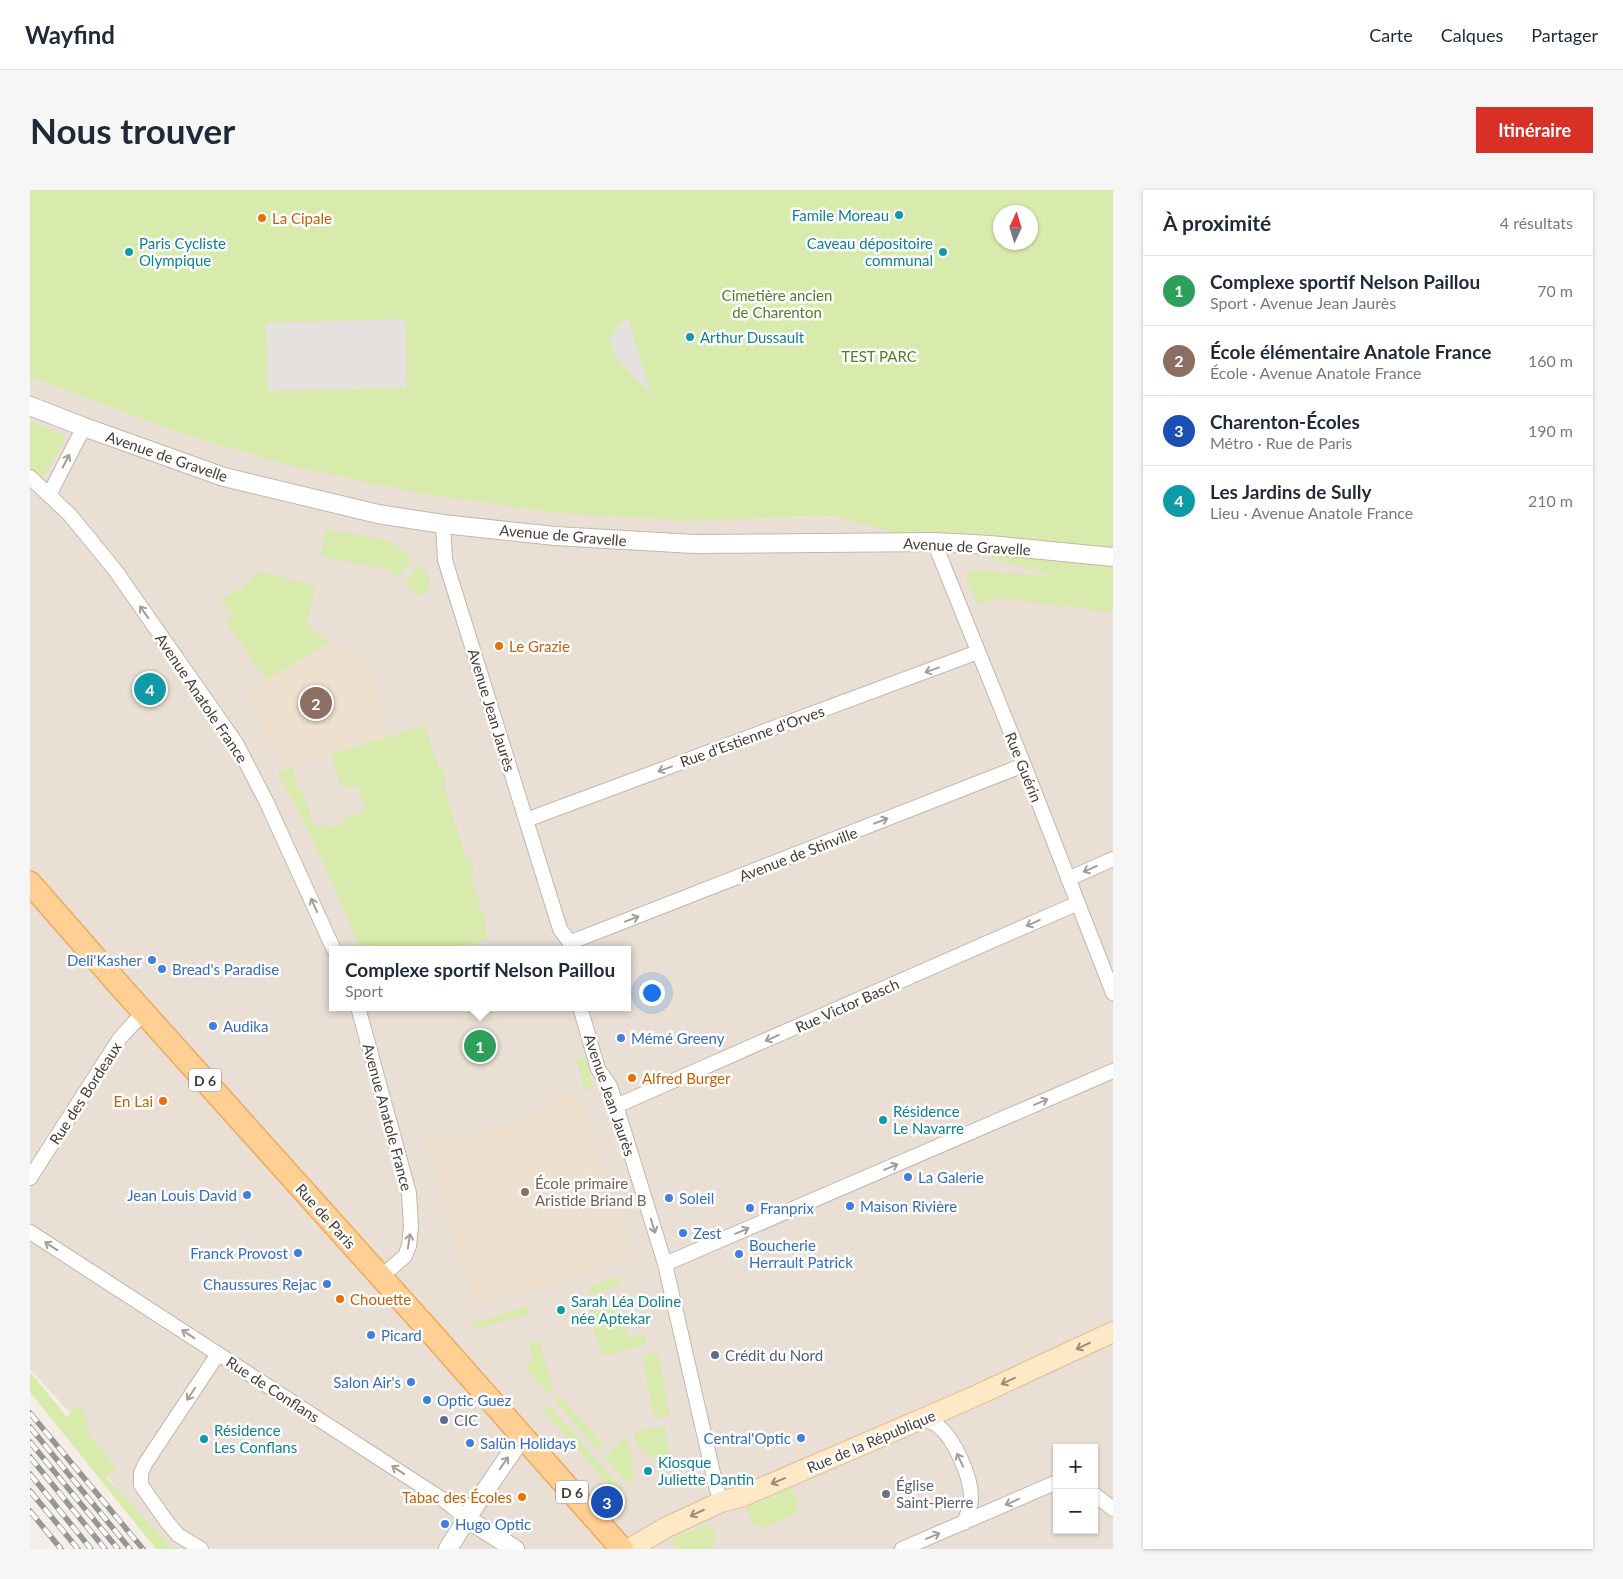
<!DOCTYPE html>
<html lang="fr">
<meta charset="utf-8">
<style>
body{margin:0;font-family:Lato,sans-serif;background:#f6f6f7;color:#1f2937}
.controls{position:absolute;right:15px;bottom:15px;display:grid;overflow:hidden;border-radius:0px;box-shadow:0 1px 4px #0004}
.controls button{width:45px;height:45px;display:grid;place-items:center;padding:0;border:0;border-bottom:1px solid #e0e1e3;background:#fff;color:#1f2937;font:25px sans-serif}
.compass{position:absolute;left:963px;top:15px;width:45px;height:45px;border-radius:50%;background:#fff;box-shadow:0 1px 4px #0004;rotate:4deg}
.you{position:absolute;left:621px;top:802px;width:18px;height:18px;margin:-12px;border:4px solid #fff;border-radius:50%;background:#1a73e8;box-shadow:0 0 0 8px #1a73e833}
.badge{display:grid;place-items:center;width:32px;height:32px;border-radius:50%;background:#d93025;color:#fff;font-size:16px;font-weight:700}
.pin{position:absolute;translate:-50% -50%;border:2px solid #fff;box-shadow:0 1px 5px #0006}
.popup{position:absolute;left:299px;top:756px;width:302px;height:65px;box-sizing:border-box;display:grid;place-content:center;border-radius:0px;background:#fff;filter:drop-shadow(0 1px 4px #0005);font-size:16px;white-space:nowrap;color:#747a83}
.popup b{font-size:19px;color:#1f2937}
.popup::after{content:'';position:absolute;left:50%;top:100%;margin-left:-10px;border:10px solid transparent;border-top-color:#fff}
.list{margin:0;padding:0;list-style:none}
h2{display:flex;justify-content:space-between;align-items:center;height:65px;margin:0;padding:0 20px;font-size:21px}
h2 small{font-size:16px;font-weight:400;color:#747a83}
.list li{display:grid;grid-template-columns:32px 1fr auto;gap:15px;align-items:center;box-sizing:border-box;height:70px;padding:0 20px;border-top:1px solid #e0e1e3}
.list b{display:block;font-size:19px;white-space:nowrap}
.list p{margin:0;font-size:16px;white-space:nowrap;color:#747a83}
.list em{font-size:16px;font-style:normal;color:#747a83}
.map{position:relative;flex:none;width:1083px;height:1359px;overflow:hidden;border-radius:0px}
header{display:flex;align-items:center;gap:30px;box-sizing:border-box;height:70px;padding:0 25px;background:#fff;border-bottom:1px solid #e0e1e3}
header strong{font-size:24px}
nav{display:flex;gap:28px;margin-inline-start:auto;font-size:18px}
.intro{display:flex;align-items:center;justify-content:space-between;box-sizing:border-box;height:120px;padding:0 30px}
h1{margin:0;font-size:35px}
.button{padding:12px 22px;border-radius:0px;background:#d93025;color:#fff;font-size:18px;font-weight:700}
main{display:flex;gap:30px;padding:0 30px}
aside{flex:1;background:#fff;border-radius:0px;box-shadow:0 1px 4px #0004}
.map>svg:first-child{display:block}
.residential{fill:#e9dfd4;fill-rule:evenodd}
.education{fill:#eee0cf}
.green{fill:#d9ebac;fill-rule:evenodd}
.parking{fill:#e5e1de}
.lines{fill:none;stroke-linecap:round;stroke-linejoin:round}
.minor-casing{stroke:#c3b7ab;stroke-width:16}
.tertiary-casing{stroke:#c3b7ab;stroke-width:20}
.secondary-casing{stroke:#dbbd95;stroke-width:22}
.primary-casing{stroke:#ecaa5d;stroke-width:25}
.minor{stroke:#fff;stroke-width:14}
.tertiary{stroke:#fff;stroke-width:18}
.secondary{stroke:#ffe8c5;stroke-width:20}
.primary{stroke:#ffcf94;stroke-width:22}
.rail-casing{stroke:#969696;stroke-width:5.5}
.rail{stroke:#fff;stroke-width:4;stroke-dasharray:11;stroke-linecap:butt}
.oneway{stroke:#a39e9a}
.oneway2{stroke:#9a8a76}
.culture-dot{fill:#0f9aa8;stroke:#fff;stroke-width:2}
.food-dot{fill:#e8710a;stroke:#fff;stroke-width:2}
.shop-dot{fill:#3f7fe0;stroke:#fff;stroke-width:2}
.education-dot{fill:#8d6e63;stroke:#fff;stroke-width:2}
.service-dot{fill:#5c6f8a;stroke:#fff;stroke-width:2}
.worship-dot{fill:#6b7280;stroke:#fff;stroke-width:2}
.labels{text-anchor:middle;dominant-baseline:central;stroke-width:5;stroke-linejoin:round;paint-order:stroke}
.shield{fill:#fff;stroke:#7e7772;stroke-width:1}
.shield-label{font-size:14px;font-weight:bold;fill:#473d35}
.culture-label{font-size:15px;fill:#0d838f;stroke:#fff;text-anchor:start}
.food-label{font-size:15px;fill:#c56008;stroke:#fff;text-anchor:start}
.park-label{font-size:15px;fill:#547d24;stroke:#fff}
.street-label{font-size:15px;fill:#473d35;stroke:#fff}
.shop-label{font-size:15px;fill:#366cbe;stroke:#fff;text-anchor:start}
.education-label{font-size:15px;fill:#785e54;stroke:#fff;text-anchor:start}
.service-label{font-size:15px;fill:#4e5e75;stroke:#fff;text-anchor:start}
.worship-label{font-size:15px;fill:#5b616d;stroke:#fff;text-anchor:start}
</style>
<header>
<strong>Wayfind</strong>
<nav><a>Carte</a><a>Calques</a><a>Partager</a></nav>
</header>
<div class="intro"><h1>Nous trouver</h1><a class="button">Itinéraire</a></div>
<main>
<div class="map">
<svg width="1083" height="1359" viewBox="0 0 1083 1359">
<rect width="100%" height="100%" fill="#f4eee6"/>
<!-- residential -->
<path class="residential" d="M0,187L150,243L258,275L349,295L413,307L528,323L659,331L816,326L1083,344V1359H134L37,1234L43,1226L0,1179ZM302,760H598V817H302ZM1027,1258H1064V1340H1027Z"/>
<!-- education -->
<path class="education" d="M300,452L337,469L361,546L253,580L243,557L240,558L218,501Z
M549,900L601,1068L552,1084V1085L514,1099L494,1103L445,1118L394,950L423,941L426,950L522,919L520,910Z"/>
<!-- green -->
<path class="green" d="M0,0H1083V423L1035,415L1034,417H1028V415L972,408L947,414L936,388L941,380L1029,387L805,326L659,331L528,323L413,307L349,295L258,275L150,243L0,187ZM971,22H1001V52H971Z
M0,230L34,246L36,250L15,285C9,287 5,282 0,277Z
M296,339L359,351L383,369L368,387L359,380L291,366Z
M389,374L397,383L401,396L392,407L374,393Z
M227,382L256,388V390L285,395L276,435L300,452L236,490L213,457L214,455L212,453H210L195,431L203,426L192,410L208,399L211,400Z
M395,535L408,578H412L416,591L413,593L436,669H440L444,682L440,684L456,733L454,734L458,749L426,760H330C307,699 279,640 248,583L262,577L268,600L272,599L284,637L295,634L297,638L314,633L313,629L336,621L328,595L317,599L316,595L311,596L301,565Z
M555,868L564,898L555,900L547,870Z
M589,1087L592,1094L559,1105L557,1097Z
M587,1111L598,1147L613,1144L616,1155L572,1166L558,1119Z
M498,1116L501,1124L447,1139L441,1134Z
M509,1150L523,1199L519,1204L495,1178L503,1171L499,1153Z
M627,1162L640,1226L625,1228L612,1166Z
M0,1182L37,1227L48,1215L57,1225L58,1242L87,1279L76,1287L139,1355L145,1359H126L0,1202Z
M529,1206L573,1254L568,1260L525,1211Z
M519,1215L593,1300L588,1305L513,1220Z
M634,1236L641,1269L639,1275H635L620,1266H618L614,1259L611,1260L603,1243Z
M595,1247L603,1264L600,1265L603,1272V1291L600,1293L595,1291L575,1268Z
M761,1297L768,1313L766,1314L769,1322L730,1339L727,1333L723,1334L716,1318Z
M680,1332L687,1349L681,1352L684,1359H649L641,1350Z"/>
<!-- parking -->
<path class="parking" d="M375,129L377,197L238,201L236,133Z
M598,129L605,154L621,204L595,178L586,167L579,150L591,133Z"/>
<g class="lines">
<!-- minor casing -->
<g class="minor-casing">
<path id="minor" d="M0,287L40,325L85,380L206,553L237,613L304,760
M19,305L54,237
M413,334L415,370L530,739C535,747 541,751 542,760
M904,352L994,575L1083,803
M496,630L948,462
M1038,689L1083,669
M541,752L994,575
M328,817L379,1003L381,1036L379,1056L375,1066L351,1087
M550,817L568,879L580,896L635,1074L686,1296L691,1312
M586,916L1048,713
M0,988L90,848L114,822
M0,1042L418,1313L436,1328
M635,1074L1083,881
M888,1230C895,1230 901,1231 907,1235C924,1248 941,1286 941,1307C941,1317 937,1325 934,1333
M1064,1304L1083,1319
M171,1359L148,1345L137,1332L111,1295V1283L115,1274L188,1164
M872,1359L1027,1292"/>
</g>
<!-- tertiary casing -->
<g class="tertiary-casing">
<path id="tertiary" d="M0,216L54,237L194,287L348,324L413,334L525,346L664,354L904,352L960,355L1083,367
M436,1328L485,1359
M418,1359L444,1317L492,1247"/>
</g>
<!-- secondary casing -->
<g class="secondary-casing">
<path id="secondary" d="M599,1359L637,1337L691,1312L713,1306L941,1208L1083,1142"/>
</g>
<!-- primary casing -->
<g class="primary-casing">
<path id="primary" d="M0,693L90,796L404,1146L592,1359"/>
</g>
<!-- minor -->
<use href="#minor" class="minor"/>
<!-- tertiary -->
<use href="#tertiary" class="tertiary"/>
<!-- secondary -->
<use href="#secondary" class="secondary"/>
<!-- primary -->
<use href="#primary" class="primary"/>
<!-- rail casing -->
<g class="rail-casing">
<path id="rail" d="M0,1223L113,1359
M0,1237L100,1359
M0,1252L88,1359
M0,1267L75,1359
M0,1284L61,1359
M0,1301L48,1359
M0,1321L31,1359"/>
</g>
<!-- rail -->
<use href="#rail" class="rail"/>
</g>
<!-- one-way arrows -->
<defs><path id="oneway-shaft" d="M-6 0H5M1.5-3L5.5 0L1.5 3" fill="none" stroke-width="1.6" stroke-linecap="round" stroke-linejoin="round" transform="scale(1.25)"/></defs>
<g class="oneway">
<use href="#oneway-shaft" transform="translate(36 271) rotate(-63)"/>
<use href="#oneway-shaft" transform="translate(114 422) rotate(-125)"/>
<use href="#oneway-shaft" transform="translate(902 480) rotate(160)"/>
<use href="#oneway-shaft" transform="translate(635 579) rotate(160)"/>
<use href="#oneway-shaft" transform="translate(851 631) rotate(-21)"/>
<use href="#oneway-shaft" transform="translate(1060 679) rotate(156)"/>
<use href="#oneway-shaft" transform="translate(284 715) rotate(-114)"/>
<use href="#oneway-shaft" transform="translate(602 729) rotate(-21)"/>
<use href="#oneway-shaft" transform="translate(1003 733) rotate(156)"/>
<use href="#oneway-shaft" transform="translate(742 848) rotate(156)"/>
<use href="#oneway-shaft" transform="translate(1011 912) rotate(-23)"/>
<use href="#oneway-shaft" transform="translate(861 977) rotate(-23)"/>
<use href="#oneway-shaft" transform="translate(623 1036) rotate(73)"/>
<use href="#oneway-shaft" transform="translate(712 1041) rotate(-23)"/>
<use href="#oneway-shaft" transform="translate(379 1051) rotate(-81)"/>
<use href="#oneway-shaft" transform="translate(21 1056) rotate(-147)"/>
<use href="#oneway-shaft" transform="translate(158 1144) rotate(-147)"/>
<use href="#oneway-shaft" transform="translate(161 1204) rotate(123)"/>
<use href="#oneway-shaft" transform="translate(930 1270) rotate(-115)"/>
<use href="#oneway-shaft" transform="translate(474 1273) rotate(-55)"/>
<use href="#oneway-shaft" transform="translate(368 1280) rotate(-147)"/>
<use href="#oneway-shaft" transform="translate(982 1312) rotate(156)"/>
<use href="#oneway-shaft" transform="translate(903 1346) rotate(-23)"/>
</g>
<g class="oneway2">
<use href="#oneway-shaft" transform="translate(1053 1156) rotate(155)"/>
<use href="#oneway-shaft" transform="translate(978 1191) rotate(155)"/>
<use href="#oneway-shaft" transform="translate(748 1291) rotate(157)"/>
<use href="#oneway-shaft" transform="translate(667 1323) rotate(155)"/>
</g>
<!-- markers -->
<g class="culture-dot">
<circle cx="869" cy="25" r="5"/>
<circle cx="99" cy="62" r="5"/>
<circle cx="913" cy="62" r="5"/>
<circle cx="660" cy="147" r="5"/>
<circle cx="853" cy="930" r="5"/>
<circle cx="531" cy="1120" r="5"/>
<circle cx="174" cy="1249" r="5"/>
<circle cx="618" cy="1281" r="5"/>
</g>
<g class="food-dot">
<circle cx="232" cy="28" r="5"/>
<circle cx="469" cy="456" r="5"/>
<circle cx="602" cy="888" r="5"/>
<circle cx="133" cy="911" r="5"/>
<circle cx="310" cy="1109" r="5"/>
<circle cx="492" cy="1307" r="5"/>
</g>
<g class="shop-dot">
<circle cx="122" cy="770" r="5"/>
<circle cx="132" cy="779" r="5"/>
<circle cx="183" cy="836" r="5"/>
<circle cx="591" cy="848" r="5"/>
<circle cx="878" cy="987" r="5"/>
<circle cx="217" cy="1005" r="5"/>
<circle cx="639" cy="1008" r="5"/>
<circle cx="820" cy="1016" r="5"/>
<circle cx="720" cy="1018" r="5"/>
<circle cx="653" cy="1043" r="5"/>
<circle cx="268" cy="1063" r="5"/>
<circle cx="709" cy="1064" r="5"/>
<circle cx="297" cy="1094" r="5"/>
<circle cx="341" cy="1145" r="5"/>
<circle cx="381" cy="1192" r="5"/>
<circle cx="397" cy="1210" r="5"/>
<circle cx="771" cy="1248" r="5"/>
<circle cx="440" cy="1253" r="5"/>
<circle cx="415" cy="1334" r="5"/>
</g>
<circle class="education-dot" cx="495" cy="1002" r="5"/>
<g class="service-dot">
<circle cx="685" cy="1165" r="5"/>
<circle cx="414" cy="1230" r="5"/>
</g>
<circle class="worship-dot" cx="856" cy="1304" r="5"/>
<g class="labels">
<!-- shield labels -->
<g class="shield">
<rect x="159" y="878.5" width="32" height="23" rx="4"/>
<rect x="526" y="1290.5" width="32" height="23" rx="4"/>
</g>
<g class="shield-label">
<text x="175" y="890">D 6</text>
<text x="542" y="1302">D 6</text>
</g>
<!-- culture labels -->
<g class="culture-label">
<text x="859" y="25" text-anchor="end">Famile Moreau</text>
<text x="109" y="53">Paris Cycliste<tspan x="109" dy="17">Olympique</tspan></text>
<text x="903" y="53" text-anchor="end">Caveau dépositoire<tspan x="903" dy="17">communal</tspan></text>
<text x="670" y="147">Arthur Dussault</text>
<text x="863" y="921">Résidence<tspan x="863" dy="17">Le Navarre</tspan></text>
<text x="541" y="1111">Sarah Léa Doline<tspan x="541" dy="17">née Aptekar</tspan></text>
<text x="184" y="1240">Résidence<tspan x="184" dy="17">Les Conflans</tspan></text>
<text x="628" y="1272">Kiosque<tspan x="628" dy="17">Juliette Dantin</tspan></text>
</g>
<!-- food labels -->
<g class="food-label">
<text x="242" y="28">La Cipale</text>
<text x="479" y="456">Le Grazie</text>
<text x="612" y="888">Alfred Burger</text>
<text x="123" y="911" text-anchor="end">En Lai</text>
<text x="320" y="1109">Chouette</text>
<text x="482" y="1307" text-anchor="end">Tabac des Écoles</text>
</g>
<!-- park labels -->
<g class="park-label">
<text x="747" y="105">Cimetière ancien<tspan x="747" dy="17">de Charenton</tspan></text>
<text x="849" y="166">TEST PARC</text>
</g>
<!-- street labels -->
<g class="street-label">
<text transform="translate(137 266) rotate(19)">Avenue de Gravelle</text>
<text transform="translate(533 345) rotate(5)">Avenue de Gravelle</text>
<text transform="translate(937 356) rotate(3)">Avenue de Gravelle</text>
<text transform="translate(172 508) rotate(56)">Avenue Anatole France</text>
<text transform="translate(462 520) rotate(73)">Avenue Jean Jaurès</text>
<text transform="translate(722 546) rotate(-20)">Rue d'Estienne d'Orves</text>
<text transform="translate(994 577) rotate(68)">Rue Guérin</text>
<text transform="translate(768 664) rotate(-21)">Avenue de Stinville</text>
<text transform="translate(817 815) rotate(-24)">Rue Victor Basch</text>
<text transform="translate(55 903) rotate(-57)">Rue des Bordeaux</text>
<text transform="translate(580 905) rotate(71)">Avenue Jean Jaurès</text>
<text transform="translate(358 927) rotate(75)">Avenue Anatole France</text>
<text transform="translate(296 1026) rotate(48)">Rue de Paris</text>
<text transform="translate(243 1199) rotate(33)">Rue de Conflans</text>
<text transform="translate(841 1251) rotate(-23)">Rue de la République</text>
</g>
<!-- shop labels -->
<g class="shop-label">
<text x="112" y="770" text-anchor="end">Deli'Kasher</text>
<text x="142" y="779">Bread's Paradise</text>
<text x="193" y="836">Audika</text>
<text x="601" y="848">Mémé Greeny</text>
<text x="888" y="987">La Galerie</text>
<text x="207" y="1005" text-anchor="end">Jean Louis David</text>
<text x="649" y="1008">Soleil</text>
<text x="830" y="1016">Maison Rivière</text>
<text x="730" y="1018">Franprix</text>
<text x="663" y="1043">Zest</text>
<text x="719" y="1055">Boucherie<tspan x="719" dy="17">Herrault Patrick</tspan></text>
<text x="258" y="1063" text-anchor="end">Franck Provost</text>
<text x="287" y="1094" text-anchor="end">Chaussures Rejac</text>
<text x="351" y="1145">Picard</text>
<text x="371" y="1192" text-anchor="end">Salon Air's</text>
<text x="407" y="1210">Optic Guez</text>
<text x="761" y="1248" text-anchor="end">Central'Optic</text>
<text x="450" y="1253">Salün Holidays</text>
<text x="425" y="1334">Hugo Optic</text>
</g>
<!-- education labels -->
<g class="education-label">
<text x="505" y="993">École primaire<tspan x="505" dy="17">Aristide Briand B</tspan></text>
</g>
<!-- service labels -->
<g class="service-label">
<text x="695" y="1165">Crédit du Nord</text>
<text x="424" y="1230">CIC</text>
</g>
<!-- worship labels -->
<g class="worship-label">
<text x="866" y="1295">Église<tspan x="866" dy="17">Saint-Pierre</tspan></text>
</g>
</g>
</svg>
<div class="controls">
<button>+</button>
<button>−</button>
</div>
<svg class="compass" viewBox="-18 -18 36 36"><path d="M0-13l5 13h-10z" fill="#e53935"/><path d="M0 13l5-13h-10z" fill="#747a83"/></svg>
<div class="you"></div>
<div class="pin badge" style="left:450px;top:856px;background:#2e9e5b">1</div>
<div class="popup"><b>Complexe sportif Nelson Paillou</b>Sport</div>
<div class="pin badge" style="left:286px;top:513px;background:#8d6e63">2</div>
<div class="pin badge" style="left:577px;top:1312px;background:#1a4fb4">3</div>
<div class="pin badge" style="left:120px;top:499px;background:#0f9aa8">4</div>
</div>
<aside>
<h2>À proximité<small>4 résultats</small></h2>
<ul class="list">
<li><span class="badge" style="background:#2e9e5b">1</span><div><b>Complexe sportif Nelson Paillou</b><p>Sport · Avenue Jean Jaurès</p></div><em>70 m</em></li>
<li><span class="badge" style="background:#8d6e63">2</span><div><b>École élémentaire Anatole France</b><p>École · Avenue Anatole France</p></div><em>160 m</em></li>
<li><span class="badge" style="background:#1a4fb4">3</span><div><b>Charenton-Écoles</b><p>Métro · Rue de Paris</p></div><em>190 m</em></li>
<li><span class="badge" style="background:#0f9aa8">4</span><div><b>Les Jardins de Sully</b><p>Lieu · Avenue Anatole France</p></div><em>210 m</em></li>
</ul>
</aside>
</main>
